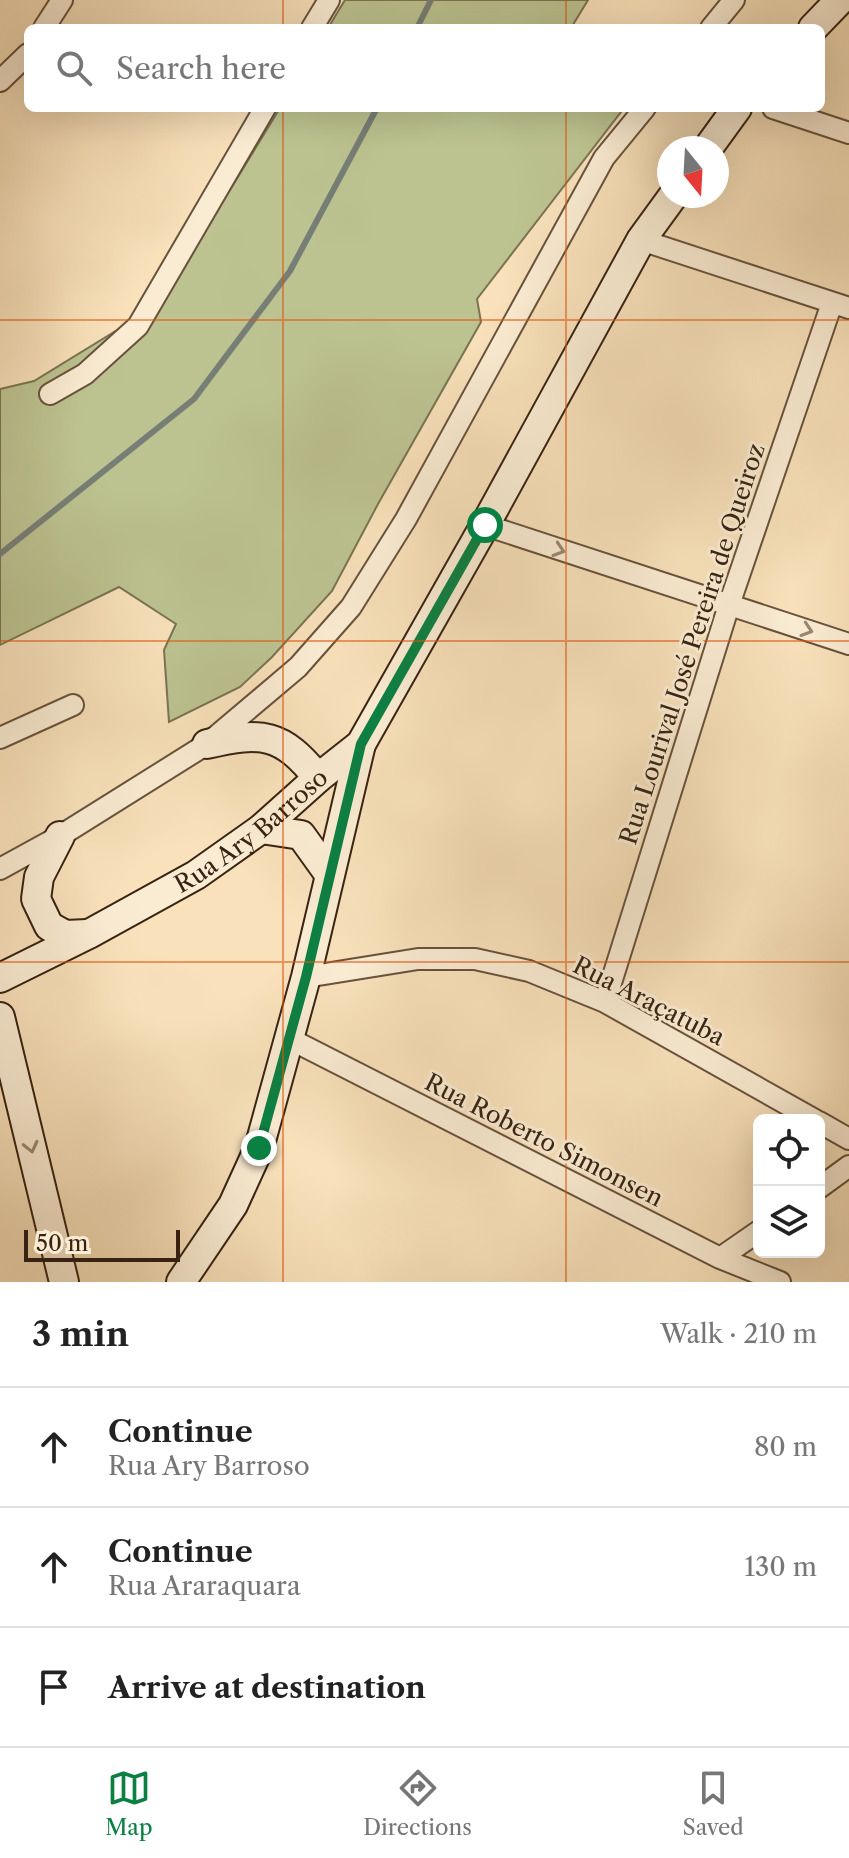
<!DOCTYPE html>
<meta charset="utf-8">
<style>
body{margin:0;font-family:"Libre Caslon Text",serif;background:#f6f6f6;color:#222}
.controls{position:absolute;right:24px;bottom:24px;display:grid;overflow:hidden;border-radius:12px;box-shadow:0 8px 32px #0002}
.controls button{width:72px;height:72px;display:grid;place-items:center;padding:0;border:0;border-bottom:2px solid #e0e0e0;background:#fff;color:#222;font:40px sans-serif}
.compass{position:absolute;left:657px;top:136px;width:72px;height:72px;border-radius:50%;background:#fff;box-shadow:0 8px 32px #0002;rotate:162deg}
.scale{position:absolute;left:24px;bottom:20px;width:156px;box-sizing:border-box;padding-left:8px;border:4px solid #382312;border-top:0;font-size:22px;line-height:28px;white-space:nowrap;color:#382312;-webkit-text-stroke:6px #faecd3;paint-order:stroke}
.stop{position:absolute;width:24px;height:24px;margin:-18px;border:6px solid #0b8043;border-radius:50%;background:#fff}
.stop.end{background:#0b8043;border-color:#fff;box-shadow:0 2px 8px #0008}
.list{margin:0;padding:0;list-style:none}
h2{display:flex;justify-content:space-between;align-items:center;height:104px;margin:0;padding:0 32px;font-size:34px}
h2 small{font-size:26px;font-weight:400;color:#767676}
.list li{display:grid;grid-template-columns:52px 1fr auto;gap:24px;align-items:center;box-sizing:border-box;height:120px;padding:0 32px;border-top:2px solid #e0e0e0}
.list b{display:block;font-size:30px;white-space:nowrap}
.list p{margin:0;font-size:26px;white-space:nowrap;color:#767676}
.list em{font-size:26px;font-style:normal;color:#767676}
.icon{flex:none;width:44px;height:44px;fill:none;stroke:currentColor;stroke-width:2;stroke-linecap:round;stroke-linejoin:round}
.map{position:relative;flex:none;width:849px;height:1282px;overflow:hidden}
.search{position:absolute;background:#fff;box-shadow:0 8px 32px #0002;left:24px;right:24px;top:24px;height:88px;display:flex;align-items:center;gap:20px;box-sizing:border-box;padding:0 28px;border-radius:12px;color:#767676;font-size:30px}
.sheet{height:464px;background:#fff}
nav{display:flex;justify-content:space-around;align-items:center;box-sizing:border-box;height:112px;border-top:2px solid #e0e0e0;background:#fff;font-size:22px;color:#767676}
nav a{display:grid;justify-items:center;gap:4px}
nav .on{color:#0b8043}
.map>svg:first-child{display:block}
.green{fill:#bcc391;stroke:#7a7352;stroke-width:2}
.lines{fill:none;stroke-linecap:round;stroke-linejoin:round}
.stream{stroke:#767e76;stroke-width:6}
.minor-casing{stroke:#68523c;stroke-width:24}
.secondary-casing{stroke:#382312;stroke-width:32}
.minor{stroke:#faecd3;stroke-width:20}
.secondary{stroke:#faecd3;stroke-width:28}
.oneway{stroke:#998872}
.route{stroke:#0b8043;stroke-width:10}
.grid{fill:none;stroke:#df560c;stroke-width:2;stroke-opacity:0.55}
.labels{text-anchor:middle;dominant-baseline:central;stroke-width:6;stroke-linejoin:round;paint-order:stroke}
.street-label{font-size:24px;fill:#382312;stroke:#faecd3}
</style>
<div class="map">
<svg width="849" height="1282" viewBox="0 0 849 1282">
<rect width="100%" height="100%" fill="#f8e1bb"/>
<filter id="stains"><feTurbulence type="fractalNoise" baseFrequency=".0025" numOctaves="4"/><feColorMatrix values="0 0 0 0 .2 0 0 0 0 .09 0 0 0 0 .02 0 0 0 .5 -.17"/></filter>
<radialGradient id="worn" r=".72"><stop offset=".6" stop-color="#630" stop-opacity="0"/><stop offset="1" stop-color="#630" stop-opacity=".3"/></radialGradient>
<!-- green -->
<path class="green" d="M345,0H588L571,28H328Z
M280,108H624L477,299L481,322L378,504L332,591L272,657L240,687L169,722L164,650L176,624L119,587L0,645V389L34,381L119,329L148,324Z"/>
<g class="lines">
<!-- stream -->
<path class="stream" d="M417,28L431,0
M0,554L194,399L290,271L377,108"/>
<!-- minor casing -->
<g class="minor-casing">
<path id="minor" d="M44,28L62,0
M312,28L329,0
M711,28L734,0
M0,81L28,54
M773,108L849,133
M641,240L849,308
M50,394L85,374L138,326L265,108
M485,525L849,644
M0,738L73,705
M0,869L60,836L207,744L298,667L351,607L406,519L604,158L645,108
M306,977L418,959H475L529,971L605,1002L815,1120
M605,1002L729,605L832,303
M288,1038L720,1258L780,1282
M819,1122L849,1139
M819,1188L849,1166
M720,1258L759,1231"/>
</g>
<!-- secondary casing -->
<g class="secondary-casing">
<g id="secondary">
<path d="M813,28L840,0"/>
<path d="M708,148L737,108"/>
<path d="M207,744C262,731 282,733 318,778"/>
<path d="M261,829L301,835L329,874"/>
<path d="M60,836L39,877L36,899L49,926L65,935L88,934"/>
<path id="s1" d="M0,978L89,934L196,875L261,829L318,778L361,744L485,525L641,240L673,196"/>
<path d="M0,1017L64,1282"/>
<path d="M181,1282L233,1205L259,1148L306,977L361,744"/>
</g>
</g>
<!-- minor -->
<use href="#minor" class="minor"/>
<!-- secondary -->
<use href="#secondary" class="secondary"/>
</g>
<!-- one-way arrows -->
<defs><path id="oneway-chevron" d="M-2-3.5L2.5 0L-2 3.5" fill="none" stroke-width="1.6" stroke-linecap="round" stroke-linejoin="round" transform="scale(2)"/></defs>
<g class="oneway">
<use href="#oneway-chevron" transform="translate(559 550) rotate(18)"/>
<use href="#oneway-chevron" transform="translate(807 630) rotate(18)"/>
<use href="#oneway-chevron" transform="translate(31 1147) rotate(77)"/>
</g>
<g class="lines">
<!-- route -->
<path class="route" d="M259,1148L306,977L361,744L485,525"/>
</g>
<!-- grid -->
<path class="grid" d="M283,0V28M566,0V28M283,108V1282M566,108V1282M0,320H849M0,641H849M0,962H849"/>
<g class="labels">
<!-- street labels -->
<g class="street-label">
<text transform="translate(692 644) rotate(-72)">Rua Lourival José Pereira de Queiroz</text>
<text stroke="none"><textPath href="#s1" startOffset="292">Rua Ary Barroso</textPath></text>
<text transform="translate(649 1001) rotate(27)">Rua Araçatuba</text>
<text transform="translate(544 1140) rotate(27)">Rua Roberto Simonsen</text>
</g>
</g>
<rect width="100%" height="100%" filter="url(#stains)"/>
<rect width="100%" height="100%" fill="url(#worn)"/>
</svg>
<div class="controls">
<button><svg class="icon" aria-label="locate" viewBox="0 0 24 24"><circle cx="12" cy="12" r="6"/><path d="M12 2v4M12 18v4M2 12h4M18 12h4"/></svg></button>
<button><svg class="icon" aria-label="layers" viewBox="0 0 24 24"><path d="M12 4l9 5-9 5-9-5zM3 14l9 5 9-5"/></svg></button>
</div>
<svg class="compass" viewBox="-18 -18 36 36"><path d="M0-13l5 13h-10z" fill="#e53935"/><path d="M0 13l5-13h-10z" fill="#767676"/></svg>
<div class="scale">50 m</div>
<div class="stop" style="left:485px;top:525px"></div>
<div class="stop end" style="left:259px;top:1148px"></div>
<div class="search"><svg class="icon" aria-label="search" viewBox="0 0 24 24"><circle cx="10" cy="10" r="6"/><path d="M15 15l6 6"/></svg>Search here</div>
</div>
<section class="sheet">
<h2>3 min<small>Walk · 210 m</small></h2>
<ul class="list">
<li><svg class="icon" aria-label="ahead" viewBox="0 0 24 24"><path d="M12 20V5M6 11l6-6 6 6"/></svg><div><b>Continue</b><p>Rua Ary Barroso</p></div><em>80 m</em></li>
<li><svg class="icon" aria-label="ahead" viewBox="0 0 24 24"><path d="M12 20V5M6 11l6-6 6 6"/></svg><div><b>Continue</b><p>Rua Araraquara</p></div><em>130 m</em></li>
<li><svg class="icon" aria-label="arrive" viewBox="0 0 24 24"><path d="M6 21V4h12l-3 4 3 4H6"/></svg><div><b>Arrive at destination</b></div></li>
</ul>
</section>
<nav>
<a class="on"><svg class="icon" aria-label="map" viewBox="0 0 24 24"><path d="M3 6l6-2 6 2 6-2v14l-6 2-6-2-6 2zM9 4v14M15 6v14"/></svg>Map</a>
<a><svg class="icon" aria-label="directions" viewBox="0 0 24 24"><path d="M12 3l9 9-9 9-9-9zM9 14v-3h6M13 9l2 2-2 2"/></svg>Directions</a>
<a><svg class="icon" aria-label="saved" viewBox="0 0 24 24"><path d="M7 4h10v16l-5-4-5 4z"/></svg>Saved</a>
</nav>
